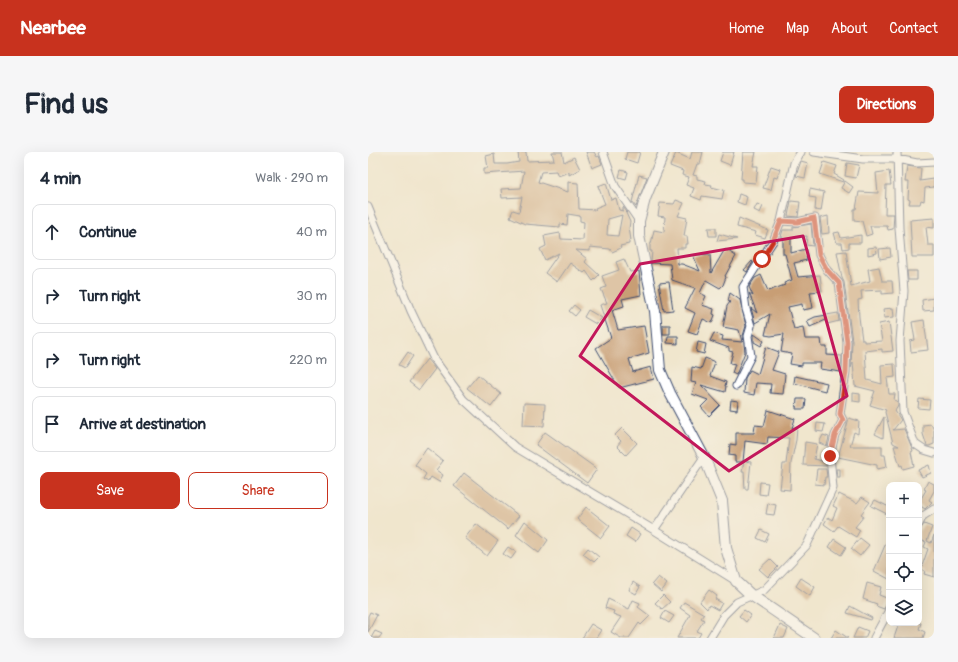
<!DOCTYPE html>
<meta charset="utf-8">
<style>
body{margin:0;font-family:Pangolin,sans-serif;background:#f6f6f7;color:#1f2937}
.controls{position:absolute;right:12px;bottom:12px;display:grid;overflow:hidden;border-radius:8px;box-shadow:0 4px 16px #0002}
.controls button{width:36px;height:36px;display:grid;place-items:center;padding:0;border:0;border-bottom:1px solid #e0e1e3;background:#fff;color:#1f2937;font:20px sans-serif}
.stop{position:absolute;width:12px;height:12px;margin:-9px;border:3px solid #c8321e;border-radius:50%;background:#fff}
.stop.end{background:#c8321e;border-color:#fff;box-shadow:0 1px 4px #0008}
.list{margin:0;padding:0;list-style:none}
h2{display:flex;justify-content:space-between;align-items:center;height:52px;margin:0;padding:0 16px;font-size:17px}
h2 small{font-size:13px;font-weight:400;color:#747a83}
.list li{display:grid;grid-template-columns:26px 1fr auto;gap:12px;align-items:center;box-sizing:border-box;height:56px;margin:0 8px 8px;padding:0 8px;border:1px solid #e0e1e3;border-radius:8px}
.list b{display:block;font-size:15px;white-space:nowrap}
.list em{font-size:13px;font-style:normal;color:#747a83}
.actions{display:flex;gap:8px;padding:12px 16px}
.actions a{flex:1;padding:9px 0;border:1px solid #c8321e;border-radius:8px;text-align:center;font-size:14px;color:#c8321e}
.actions .main{background:#c8321e;color:#fff}
.icon{flex:none;width:22px;height:22px;fill:none;stroke:currentColor;stroke-width:2;stroke-linecap:round;stroke-linejoin:round}
.map{position:relative;flex:none;width:566px;height:486px;overflow:hidden;border-radius:8px}
header{display:flex;align-items:center;gap:24px;box-sizing:border-box;height:56px;padding:0 20px;background:#c8321e;color:#fff}
header strong{font-size:19px}
nav{display:flex;gap:22px;margin-inline-start:auto;font-size:14px}
.intro{display:flex;align-items:center;justify-content:space-between;box-sizing:border-box;height:96px;padding:0 24px}
h1{margin:0;font-size:28px}
.button{padding:10px 18px;border-radius:8px;background:#c8321e;color:#fff;font-size:14px;font-weight:700}
main{display:flex;gap:24px;padding:0 24px}
aside{flex:1;background:#fff;border-radius:8px;box-shadow:0 4px 16px #0002}
.map>svg:first-child{display:block}
.building{fill:#c89e75;fill-rule:evenodd}
.lines{fill:none;stroke-linecap:round;stroke-linejoin:round}
.street-casing{stroke:#3b4a6f;stroke-width:9}
.secondary-casing{stroke:#3b4a6f;stroke-width:12}
.street{stroke:#fff;stroke-width:7}
.secondary{stroke:#fff;stroke-width:10}
.route{stroke:#c8321e;stroke-width:5}
.marked{fill:none;stroke:#c2185b;stroke-width:3;stroke-linejoin:round}
</style>
<header>
<strong>Nearbee</strong>
<nav><a>Home</a><a>Map</a><a>About</a><a>Contact</a></nav>
</header>
<div class="intro"><h1>Find us</h1><a class="button">Directions</a></div>
<main>
<aside>
<h2>4 min<small>Walk · 290 m</small></h2>
<ul class="list">
<li><svg class="icon" aria-label="ahead" viewBox="0 0 24 24"><path d="M12 20V5M6 11l6-6 6 6"/></svg><div><b>Continue</b></div><em>40 m</em></li>
<li><svg class="icon" aria-label="right" viewBox="0 0 24 24"><path d="M7 20v-9h11M14 6l5 5-5 5"/></svg><div><b>Turn right</b></div><em>30 m</em></li>
<li><svg class="icon" aria-label="right" viewBox="0 0 24 24"><path d="M7 20v-9h11M14 6l5 5-5 5"/></svg><div><b>Turn right</b></div><em>220 m</em></li>
<li><svg class="icon" aria-label="arrive" viewBox="0 0 24 24"><path d="M6 21V4h12l-3 4 3 4H6"/></svg><div><b>Arrive at destination</b></div></li>
</ul>
<div class="actions"><a class="main">Save</a><a>Share</a></div>
</aside>
<div class="map">
<svg width="566" height="486" viewBox="0 0 566 486">
<rect width="100%" height="100%" fill="#f7f3e8"/>
<filter id="ink" filterUnits="userSpaceOnUse"><feTurbulence type="fractalNoise" baseFrequency=".025" numOctaves="2"/><feDisplacementMap in="SourceGraphic" scale="8" xChannelSelector="R" yChannelSelector="G"/><feConvolveMatrix kernelMatrix="1 2 1 2 8 2 1 2 1" color-interpolation-filters="sRGB"/></filter>
<filter id="wash" filterUnits="userSpaceOnUse"><feTurbulence type="fractalNoise" baseFrequency=".012" numOctaves="4" result="noise"/><feDisplacementMap in="SourceGraphic" scale="16" xChannelSelector="R" yChannelSelector="G"/><feGaussianBlur stdDeviation="0.9" result="paint"/><feColorMatrix in="noise" values="0 0 0 0 0 0 0 0 0 0 0 0 0 0 0 0 0 1.4 0 .05"/><feComposite in="paint" operator="in"/></filter>
<g filter="url(#wash)">
<rect width="100%" height="100%" fill="#f0e6cd"/>
<g id="blocks">
<!-- building -->
<path class="building" d="M150,0H158L159,9L186,8L184,0H194L196,10L206,5L212,17L201,23V20L190,24L188,19L173,20L170,30L200,40V30L210,31L211,57L228,58L227,56L237,52L230,34L238,31L243,48L248,46L251,58L255,59V55L259,60L258,61L262,70L261,76L263,88H261V92L252,94L253,96L244,100L242,97L222,95V99L208,98L219,107L217,110L231,123L225,129L218,119L216,121L202,111L189,130L177,121L191,101L177,108L172,97L178,94L176,84L192,81L193,87L215,88L216,70L212,69V64L200,62L199,73L192,72V75L157,72L142,65L145,58L151,60L154,45L134,46L133,37L153,36L156,19L116,22V16H120L118,4L126,2L127,12H139L151,10ZM254,63L250,84L239,83L240,67Z
M218,0H226L229,5L231,4L234,12L224,16Z
M259,0H272L269,11L257,7Z
M324,0H335L332,12H329L325,23L329,24V27L338,29L337,32L344,33L343,35L356,38L354,47L334,44L333,48L323,44L326,36L318,33L321,25L314,23L315,19L302,14L308,1L322,7Z
M355,0H366L362,13L352,9Z
M375,0H388L385,14H390L388,31L375,30V27H373Z
M433,9L440,11L437,26L428,24Z
M456,10L469,14L466,22L476,28L475,30L452,22Z
M479,11L491,13L488,26L477,24Z
M403,14L412,17L409,26L406,25L403,38L395,36Z
M539,14L553,16L552,29L566,27V35L557,36L556,49L553,48L552,52H541L542,48L540,47L541,30H537Z
M253,18L260,20L258,27L251,25Z
M521,19L523,33H518L517,62H526L525,77L520,78L519,74H502L504,82L498,84L494,69L486,68V57H488L491,40L510,41L508,21Z
M271,23L279,25L268,55L264,50Z
M477,29L485,35L481,41L473,36Z
M442,37L456,40L453,59L447,58L448,46L441,45Z
M371,42L379,45L377,53L369,50Z
M308,48L316,51L310,64L319,66L316,84H319L320,92H317V96H309L310,112H314L332,119L325,103L342,102L343,121L357,97L368,104L357,124L358,125L355,133L352,136L338,128L332,141L338,144L334,153L346,157L345,162L347,163L344,171L335,167L329,182L320,179L327,161L317,156L327,136L304,128L302,112L283,111L284,99H282V92H283L286,78L296,80L297,65L290,64L292,51L306,52Z
M423,49L432,50L430,65L420,64Z
M389,52L395,54L392,61L386,58Z
M460,64L461,81L454,82L452,66Z
M371,66L400,78L397,86L387,83L388,80L369,75Z
M566,66V76L558,75L560,93H566V105H544L542,68Z
M443,72L445,94L438,93L439,84L423,86V101L438,97L440,104L438,105L439,108L426,111L430,125L452,123L454,139L442,140L445,156L435,158L434,152L420,155L426,177L435,175L437,187H453L454,195H459V203L474,204L473,220L452,217L453,211H434V214L422,212L424,202L413,200L416,182L403,184L397,183L402,162L387,171L383,156L389,161L381,141L385,144L381,135L387,126L393,123L400,139L417,133L416,131L424,128L417,102H415V85H413L415,78H425V75Z
M340,76H348V84H341Z
M471,80L473,86L493,83V91H481V96L475,97L474,91H469L466,81Z
M351,82L369,87L349,89Z
M508,95L509,101L500,103V96Z
M522,96L523,105L512,107L511,97Z
M478,99L483,134L502,129L500,117L511,115L514,129H524L525,141L514,142V138L493,139L494,147L490,148L491,165L494,188H496V190L514,189L511,172L521,170L525,199L514,200V197L497,199L499,228L514,232L513,213L526,212L527,225L519,226L521,242H527L526,248L530,250V254L527,259L533,268L525,278L536,277L544,296L545,299L543,300L546,314L535,317L534,313L532,314L526,294H531L525,291L517,260L518,258L502,253L507,239L487,234L485,210L483,216L484,189L476,130L474,126L469,100Z
M256,107L262,120L271,119L273,143L254,147L256,154L244,158L250,178L276,174L281,201L261,207L265,220L283,215L286,227L251,236L228,196L243,186L232,153L239,151L233,137L238,135L234,124L251,118L248,110Z
M384,109L385,110L379,120L376,118Z
M539,119H549V128H540Z
M301,130L305,158L296,159L291,131Z
M362,141L372,148L378,174L375,184L377,200L368,223L364,221L367,212L362,211L365,200L361,199V196L342,189L346,181L355,184L354,188L374,190L371,178L355,175L359,154L362,150L360,149Z
M566,146V158L555,159L554,148Z
M206,153L212,158L207,164L201,159Z
M525,156L526,165L516,166L515,157Z
M220,158L234,166L228,172L216,165Z
M470,161L471,169L459,172L458,168L442,175L439,169L447,165Z
M556,168L560,198L543,200L542,189L547,188L544,170Z
M295,173H302V182H295Z
M386,182L396,189L393,194L386,190Z
M300,184H310V192L299,191Z
M330,190L338,192L336,202L328,200Z
M398,195L411,200L404,218L417,222L415,242L402,241L403,232L388,231L386,243L376,241L377,226L382,218L390,222Z
M40,200L45,204L37,216L31,213Z
M337,206L347,210L342,224L358,230L357,234H358L357,240L333,233L352,253L341,264L333,255L340,248L324,242L328,231L323,230L324,215L333,217Z
M59,207L67,217L51,238L41,230Z
M110,223L133,242L123,255L99,236Z
M427,224L459,231L457,239L426,231Z
M485,241L492,242V250L485,249Z
M429,247H438L437,257H428Z
M551,247L562,248L561,257L550,256Z
M363,248L370,249L369,258L362,257Z
M156,251L177,252L176,274L155,273Z
M400,258L427,267L424,276H429L428,288L423,311L422,338L412,337L415,312H418L421,286L400,285L399,292L377,289L375,310H367V304L361,303L362,292L368,293V281H386L387,273L396,274Z
M516,265L515,286L507,282Z
M481,266L491,269L490,282L486,280L482,294H514V303H517L519,315L509,317V313L470,305Z
M449,271L457,272L455,280L448,279Z
M563,272L566,278V292L561,294H559L555,282V273Z
M254,276L269,291L258,303L249,294L253,289L247,283Z
M177,280L229,317L219,331L168,293Z
M455,283L461,285L459,294L451,291Z
M437,290L449,292L446,307L458,310V314L435,313Z
M59,296L75,309L68,318L75,323L71,330L63,325L60,330L55,327L58,322L47,313Z
M376,309L383,310L380,337H377L376,320H374Z
M561,313L563,321L554,325L550,318Z
M449,317H458L459,325H457L456,333L447,332Z
M468,317H472V325H469Z
M96,321L151,364L140,377L86,334Z
M560,329L566,332V339L561,348L564,350L557,357L551,353V350L558,338L556,337Z
M392,330L400,331L398,343L391,342Z
M471,342L489,351L494,345L502,350L493,362L496,364L487,375L492,378L488,385L470,374L466,379L456,372L460,365L464,368L469,356L465,354Z
M507,348L521,355V363L503,354Z
M400,351L408,353L406,363L398,362Z
M218,355L242,374L233,386L209,367Z
M157,369L180,388L171,401L148,383Z
M108,372L130,389L119,404L97,386Z
M556,372L564,375L559,389L563,391L566,383V425L556,422L557,419L553,417L560,397L556,395L558,390L551,388V379Z
M263,376L272,382L267,390L258,384Z
M393,378L401,382L397,390L389,386Z
M521,384V427L506,419Z
M492,386L501,393L492,404L483,397Z
M466,387L478,395L473,403L461,395Z
M140,395L148,400L143,407L135,402Z
M220,396L231,405L226,410L215,402Z
M402,407L410,415L400,425L391,417Z
M290,425L299,432L293,440L284,432Z
M433,426L447,435L442,444L428,434Z
M265,430L272,435L268,442L261,438Z
M499,431L513,435L511,443L521,447L516,457L508,454L509,452L495,447Z
M341,438L349,444L347,447L354,451L350,458L341,453L339,457L332,450Z
M295,443L302,450L294,457L287,451Z
M240,447L261,457L265,448L272,451L270,455L282,464L273,473L271,471L261,486H253L243,480L253,465L245,462L246,459L237,456Z
M316,450L336,462L333,466L336,468L329,479L333,481L330,486H309L322,463L312,456Z
M482,454L504,466L503,468L479,461Z
M376,458L383,463L378,470L371,464Z
M297,459L306,464L301,471L293,466Z
M2,460L9,463L0,480V464Z
M531,471H553L551,477L557,480L555,486H526Z
M223,472L233,478L228,486H214Z
M412,473L420,477L416,486H406Z
M490,475L500,479L497,486H485Z
M468,478L480,486H463Z
M7,479L14,482L11,486H3Z"/>
</g>
</g>
<g filter="url(#ink)">
<use href="#blocks" fill-opacity="0" stroke="#3b4a6f" stroke-width="1"/>
<g class="lines">
<!-- street casing -->
<g class="street-casing">
<path id="street" d="M235,0L247,34L271,69
M446,0L495,7H529L549,11L566,10
M529,0L531,76L536,139L532,189L535,260L547,292L556,298L566,301
M0,55L43,159L66,207L95,247L147,295L286,378L336,305
M368,234L383,204L380,184L383,174L378,157L375,135L405,89L413,69L426,11L433,0
M551,372L555,364L566,357
M286,378L368,429
M342,486L356,463L369,450L396,438L439,393L465,336L462,304L467,283L475,268L472,262L478,220L479,190L471,131L459,118L451,103L447,66L429,70L413,69
M506,486L521,458"/>
</g>
<!-- secondary casing -->
<g class="secondary-casing">
<path id="secondary" d="M296,0L277,47L271,69V84L287,159L292,218L302,241L336,305L354,349L358,396L368,429L383,443L446,486"/>
</g>
<!-- street -->
<use href="#street" class="street"/>
<!-- secondary -->
<use href="#secondary" class="secondary"/>
</g>
</g>
<g class="lines" filter="url(#ink)">
<!-- route -->
<path class="route" d="M394,107L405,89L413,69L429,70L446,66L451,103L459,118L471,131L479,190L478,220L472,262L475,268L467,283L462,304"/>
</g>
<!-- marked area -->
<path d="M0 0H566V486H0ZM435,84L479,244L361,319L212,204L272,112Z" fill="#f0e6cd" fill-opacity=".55" fill-rule="evenodd"/>
<path class="marked" d="M435,84L479,244L361,319L212,204L272,112Z"/>
</svg>
<div class="controls">
<button>+</button>
<button>−</button>
<button><svg class="icon" aria-label="locate" viewBox="0 0 24 24"><circle cx="12" cy="12" r="6"/><path d="M12 2v4M12 18v4M2 12h4M18 12h4"/></svg></button>
<button><svg class="icon" aria-label="layers" viewBox="0 0 24 24"><path d="M12 4l9 5-9 5-9-5zM3 14l9 5 9-5"/></svg></button>
</div>
<div class="stop" style="left:394px;top:107px"></div>
<div class="stop end" style="left:462px;top:304px"></div>
</div>
</main>
